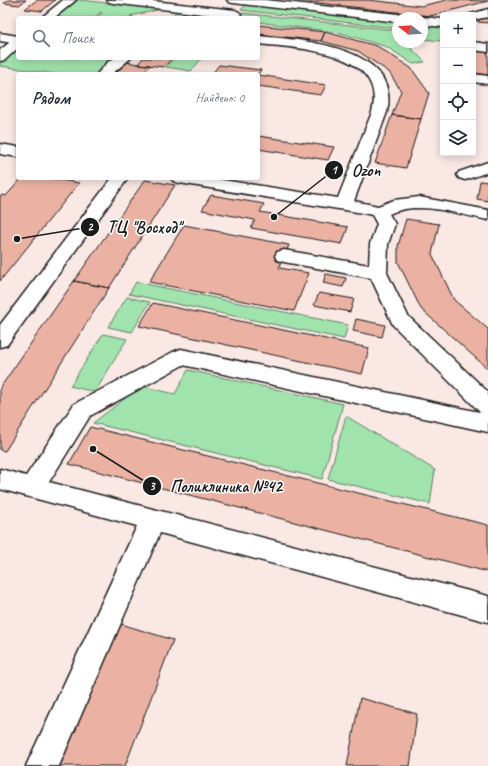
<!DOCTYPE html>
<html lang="ru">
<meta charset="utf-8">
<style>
body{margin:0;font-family:Caveat,sans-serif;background:#f6f6f7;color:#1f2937}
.controls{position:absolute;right:12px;top:12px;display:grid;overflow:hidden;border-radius:4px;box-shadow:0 2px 10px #0003}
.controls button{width:36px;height:36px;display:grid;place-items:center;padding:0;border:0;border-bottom:1px solid #e0e1e3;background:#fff;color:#1f2937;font:20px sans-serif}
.compass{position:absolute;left:392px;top:12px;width:36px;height:36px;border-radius:50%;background:#fff;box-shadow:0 2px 10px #0003;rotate:287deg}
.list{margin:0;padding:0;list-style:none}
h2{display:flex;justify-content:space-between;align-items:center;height:52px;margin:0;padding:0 16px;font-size:17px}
h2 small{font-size:13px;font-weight:400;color:#747a83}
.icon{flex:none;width:22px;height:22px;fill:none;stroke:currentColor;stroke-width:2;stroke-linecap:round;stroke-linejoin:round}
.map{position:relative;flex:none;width:488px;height:766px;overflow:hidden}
.search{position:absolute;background:#fff;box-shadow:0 2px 10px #0003;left:16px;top:16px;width:244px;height:44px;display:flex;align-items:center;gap:10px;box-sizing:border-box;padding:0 14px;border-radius:4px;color:#747a83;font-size:15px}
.panel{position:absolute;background:#fff;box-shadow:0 2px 10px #0003;left:16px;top:72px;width:244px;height:108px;border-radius:4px}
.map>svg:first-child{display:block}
.green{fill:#a0e3ad;stroke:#5e8064}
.building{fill:#ebb2a4;stroke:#1c1c1c}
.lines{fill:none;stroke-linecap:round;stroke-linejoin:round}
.minor-casing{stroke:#1c1c1c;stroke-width:3}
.major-casing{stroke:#1c1c1c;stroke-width:3}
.minor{fill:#fff;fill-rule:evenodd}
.major{fill:#fff;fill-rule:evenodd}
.leader{fill:none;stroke:#1c1c1c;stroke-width:1.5}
.callout-dot{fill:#1c1c1c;stroke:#fff;stroke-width:1.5}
.mark-label{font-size:12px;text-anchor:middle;font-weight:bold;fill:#fff}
.callout-label{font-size:17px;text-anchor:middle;font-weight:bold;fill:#1c1c1c;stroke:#fff;stroke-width:3;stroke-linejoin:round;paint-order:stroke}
</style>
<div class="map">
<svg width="488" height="766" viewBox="0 0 488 766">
<rect width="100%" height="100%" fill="#f9e8e4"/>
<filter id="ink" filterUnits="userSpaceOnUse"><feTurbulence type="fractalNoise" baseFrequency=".025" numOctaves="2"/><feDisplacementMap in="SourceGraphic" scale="8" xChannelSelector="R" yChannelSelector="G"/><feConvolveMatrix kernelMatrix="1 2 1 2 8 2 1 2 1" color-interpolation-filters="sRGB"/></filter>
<g filter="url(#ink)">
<!-- green -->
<path class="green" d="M76,0H80L162,9L130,16L133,17L131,18H96L102,13L101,12L94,18H54Z
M247,3L398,20L394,28L241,10Z
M179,9L230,15L228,18H209L182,14L179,18H170Z
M243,13L394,30L398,35V42H405L425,62L413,64L387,47L341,33L258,22V18H239Z
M422,23L439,26L443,30L441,41L422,39Z
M18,49V58H118L99,74H55L0,66V64Z
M174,58H202L191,71L166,67Z
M136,282L348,325L344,339L129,294Z
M127,297L150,302L132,332L108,327Z
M103,334L127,339L95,392L70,386Z
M188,370L343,404L322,479L93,423L141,386L175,394Z
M346,416L435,470L430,504L328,479Z"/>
<!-- building -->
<path class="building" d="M8,0H26L19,5L4,3Z
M37,0H55L42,11L25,9Z
M293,0H368L421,6L447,0L488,1L430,16Z
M488,16V23L478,22L479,18Z
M258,25L325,32L321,41L258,34Z
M325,32L377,46L411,68L429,93L421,119L392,115L401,91L389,72L358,51L321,41Z
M473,49L485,50L484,52L488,53V75L473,73Z
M143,58H172L164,67L138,64Z
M127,62L138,64L150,65L142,74H115Z
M219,65L261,70L258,74H212Z
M258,75L326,85L321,95L258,86Z
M392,115L421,119L406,168L375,163Z
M258,136L334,147L328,160L258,149Z
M22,178H48L79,183L0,281V197L2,195L6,196Z
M145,180L175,185L109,288L74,281Z
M480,181L488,182V201L477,199Z
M211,195L264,204L260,212L348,227L342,244L251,228L255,220L202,210Z
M406,219L439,224L432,254L454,300L488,329V369L421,309L398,262V246Z
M184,225L289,245L279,268L309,273L294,311L149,282Z
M326,274L346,278L343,287L323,283Z
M74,281L109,288L5,451L0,450V388Z
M319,293L354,299L350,312L314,305Z
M153,303L369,348L362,374L139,326Z
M356,319L385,325L382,337L353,331Z
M90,427L488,525V572L69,464Z
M121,624L173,640L125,766H60Z
M360,698L417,714L410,766H347Z"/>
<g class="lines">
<!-- minor casing -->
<g class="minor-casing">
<path id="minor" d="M107,0H143L235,10L239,12L241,14L238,18H226L227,17L113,3L109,2Z
M227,0H265L398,14L402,15L404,18H398V22L233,3L229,2Z
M488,9V17L473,20V15H468Z
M422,17L443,19V27L422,25V18H420Z
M0,33L18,36V44L0,41Z
M258,36C301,40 402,46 387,112L354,201L378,206L394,200L419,197L488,210V220C457,214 418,200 389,214L395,224L388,244L387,273L408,316L488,392V432L183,365L90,416L49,482L488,596V622L160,533L59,766H26L137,526L0,489V469L26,476L74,404L173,352L181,349L484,413L480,412L393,325L371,278L284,262L277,260L275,256L277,252L284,250L369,265L370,244L377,224L372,215L363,213L179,183L173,181L171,178H210L338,198L372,112C388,51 298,48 258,44Z
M473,42L488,44V52L473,50Z
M115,58H131L112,74H97L109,61Z
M473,74L488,76V84L473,82Z
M0,144L18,147V157L0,154Z
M488,162V172L465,180L459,178L457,175L459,172Z
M112,178H128L7,345L0,347V325Z"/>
</g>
<!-- major casing -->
<g class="major-casing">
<path id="major" d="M63,0H76L54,18H41Z
M18,38V48L5,60L0,61V50L14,39Z"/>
</g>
<!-- minor -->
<use href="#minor" class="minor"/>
<!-- major -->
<use href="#major" class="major"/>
</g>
</g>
<!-- callouts -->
<path class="leader" d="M274 217L334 170M17 239L90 227M93 449L152 486"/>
<g class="callout-dot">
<circle cx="274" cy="217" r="4"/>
<circle cx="17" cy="239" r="4"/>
<circle cx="93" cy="449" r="4"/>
<circle cx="334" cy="170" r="10"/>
<circle cx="90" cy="227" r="10"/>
<circle cx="152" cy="486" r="10"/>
</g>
<g class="mark-label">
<text x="334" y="174">1</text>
<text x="90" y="231">2</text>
<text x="152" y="490">3</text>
</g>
<g class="callout-label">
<text x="366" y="176">Ozon</text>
<text x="144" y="233">ТЦ "Восход"</text>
<text x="226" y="492">Поликлиника №42</text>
</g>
</svg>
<div class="controls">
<button>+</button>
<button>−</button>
<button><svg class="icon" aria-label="locate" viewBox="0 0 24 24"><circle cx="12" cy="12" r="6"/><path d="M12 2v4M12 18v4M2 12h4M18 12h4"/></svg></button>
<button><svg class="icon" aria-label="layers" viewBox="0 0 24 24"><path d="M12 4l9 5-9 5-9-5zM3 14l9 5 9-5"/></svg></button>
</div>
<svg class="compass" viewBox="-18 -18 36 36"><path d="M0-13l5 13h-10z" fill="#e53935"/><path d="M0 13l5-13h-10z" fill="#747a83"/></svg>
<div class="search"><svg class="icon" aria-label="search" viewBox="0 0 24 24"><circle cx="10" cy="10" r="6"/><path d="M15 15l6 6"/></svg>Поиск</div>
<section class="panel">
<h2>Рядом<small>Найдено: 0</small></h2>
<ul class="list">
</ul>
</section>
</div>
